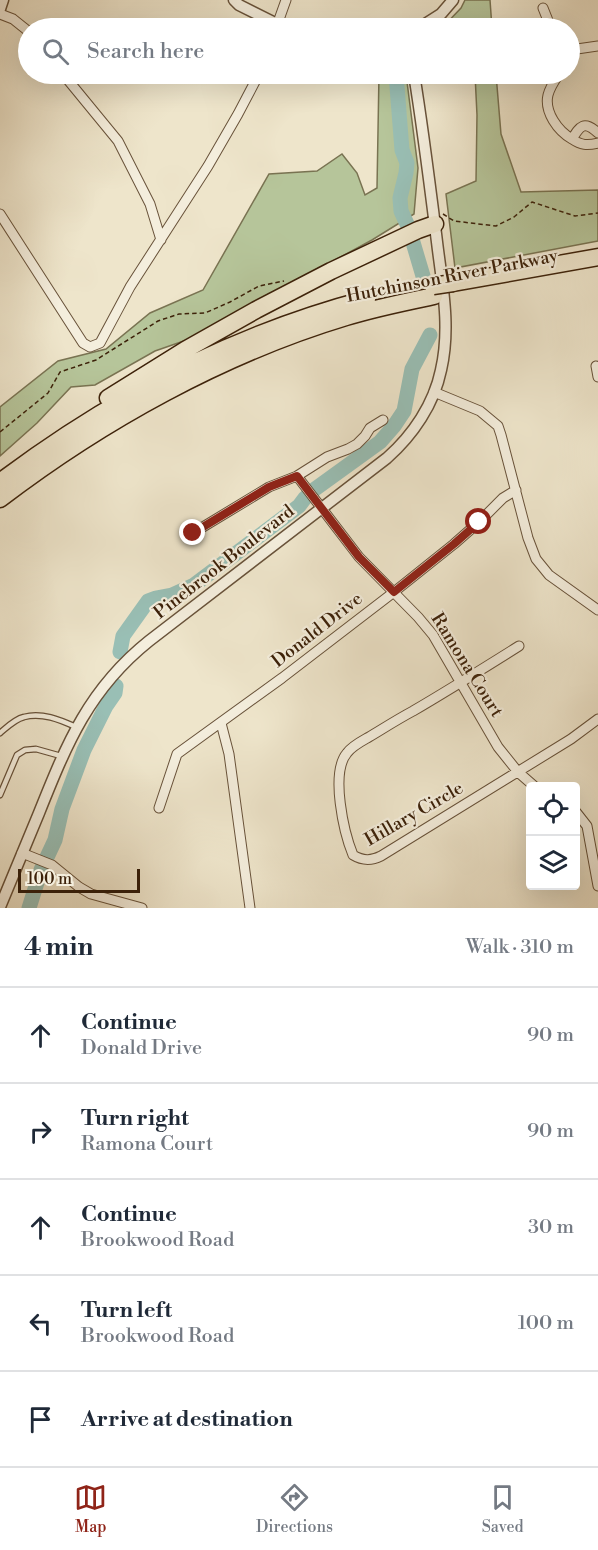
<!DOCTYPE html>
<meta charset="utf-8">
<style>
body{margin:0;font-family:"Libre Bodoni",serif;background:#f2f2f3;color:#1f2937}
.controls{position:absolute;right:18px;bottom:18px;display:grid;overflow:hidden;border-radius:6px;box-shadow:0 6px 24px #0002}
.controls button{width:54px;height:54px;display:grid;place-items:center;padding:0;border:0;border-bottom:2px solid #e0e1e3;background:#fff;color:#1f2937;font:30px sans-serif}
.scale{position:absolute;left:18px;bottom:15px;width:122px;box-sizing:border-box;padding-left:6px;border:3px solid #3c2109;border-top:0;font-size:16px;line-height:21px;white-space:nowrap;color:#3c2109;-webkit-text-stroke:4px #f4eedd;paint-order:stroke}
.stop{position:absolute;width:18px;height:18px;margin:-14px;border:4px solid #8f2418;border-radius:50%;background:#fff}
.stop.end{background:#8f2418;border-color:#fff;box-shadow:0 2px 6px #0008}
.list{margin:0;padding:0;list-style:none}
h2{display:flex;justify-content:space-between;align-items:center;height:78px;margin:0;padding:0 24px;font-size:26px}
h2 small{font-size:20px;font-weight:400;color:#747a83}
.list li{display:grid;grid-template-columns:39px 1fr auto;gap:18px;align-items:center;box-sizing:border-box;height:96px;padding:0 24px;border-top:2px solid #e0e1e3}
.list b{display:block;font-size:22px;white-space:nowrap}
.list p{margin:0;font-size:20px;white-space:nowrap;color:#747a83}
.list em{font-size:20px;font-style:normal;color:#747a83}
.icon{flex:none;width:33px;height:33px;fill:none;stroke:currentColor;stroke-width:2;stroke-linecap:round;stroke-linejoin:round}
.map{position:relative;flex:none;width:598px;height:908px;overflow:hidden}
.search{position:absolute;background:#fff;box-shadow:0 6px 24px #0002;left:18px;right:18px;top:18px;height:66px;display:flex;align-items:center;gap:15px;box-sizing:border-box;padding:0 21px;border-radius:33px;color:#747a83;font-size:22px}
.sheet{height:558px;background:#fff}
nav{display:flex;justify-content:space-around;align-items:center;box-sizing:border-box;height:84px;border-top:2px solid #e0e1e3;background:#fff;font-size:16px;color:#747a83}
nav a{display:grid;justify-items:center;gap:3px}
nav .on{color:#8f2418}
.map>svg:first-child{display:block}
.green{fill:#b6c59a;stroke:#797352;stroke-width:1.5}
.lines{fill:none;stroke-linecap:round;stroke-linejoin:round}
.river{stroke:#99bfb5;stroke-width:15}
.service-casing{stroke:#68523a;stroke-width:7}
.minor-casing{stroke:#68523a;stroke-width:11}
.tertiary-casing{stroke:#68523a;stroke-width:13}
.motorway-casing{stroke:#3c2109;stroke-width:19}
.path{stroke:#3c2109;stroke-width:1.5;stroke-dasharray:4.5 3;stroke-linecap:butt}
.service{stroke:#f4eedd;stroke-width:4.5}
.minor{stroke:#f4eedd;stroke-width:9}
.tertiary{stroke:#f4eedd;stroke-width:10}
.motorway{stroke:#eee5cb;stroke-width:16}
.motorway-bridge-casing{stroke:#3c2109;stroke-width:19;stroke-linecap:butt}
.motorway-bridge{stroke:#eee5cb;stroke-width:16}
.route{stroke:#8f2418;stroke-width:8}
.labels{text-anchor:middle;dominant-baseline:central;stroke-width:4.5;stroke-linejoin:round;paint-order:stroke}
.street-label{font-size:18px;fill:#3c2109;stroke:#f4eedd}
</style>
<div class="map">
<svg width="598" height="908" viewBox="0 0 598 908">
<rect width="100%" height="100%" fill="#eee5cb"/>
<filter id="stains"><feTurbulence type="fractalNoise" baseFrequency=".00333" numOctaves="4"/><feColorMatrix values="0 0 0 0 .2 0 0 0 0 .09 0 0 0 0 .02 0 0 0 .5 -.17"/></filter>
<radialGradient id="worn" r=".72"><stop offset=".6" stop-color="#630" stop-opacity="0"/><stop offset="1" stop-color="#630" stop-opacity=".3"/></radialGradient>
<!-- green -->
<path class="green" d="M465,0H490L492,28H442L461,8Z
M379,74H406L418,168L414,214L372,240L265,298L201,335L155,351L95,385L71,387L37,423L0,456V407L58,361L106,349L150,313L203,290L269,174L317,171L342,154L357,173L365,195L377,188Z
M475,74H496L501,134L521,192L598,190V241L455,268L446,194L476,181L477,115Z"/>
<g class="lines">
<!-- river -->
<path class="river" d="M396,74L402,150L407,163L406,173L400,198L401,211L407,224
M412,239L423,276
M120,652L123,636L148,601L156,598L172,595L194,585L299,506L305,498L315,489L380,442L394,426L404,411L412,369L430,335
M29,908L41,870L55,840L62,809L84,750L106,706L115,693L116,686"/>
<!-- service casing -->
<g class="service-casing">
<path id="service" d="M0,733C7,727 15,719 24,717C42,712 60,720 76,727
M0,795L17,755L25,750L36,749L61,756"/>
</g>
<!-- minor casing -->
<g class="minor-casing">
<path id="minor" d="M543,8L551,28
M0,14L13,19L28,31
M276,28L286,0
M570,50L598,46
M63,74L118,141L150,204L161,240
M559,74C555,80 550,87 548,95C544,112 558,131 572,139
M598,133C584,120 580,126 572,139C581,145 587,146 598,143
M0,214L83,343L90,347L100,343L130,287L208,166L238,114L259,74
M596,366L598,377
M434,392L480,411L498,426L501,435L528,538L536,559L549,575L598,610
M297,476L359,557L418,617L433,635L498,747L518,772L534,786
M193,533L269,487L297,476L327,457L348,449L357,444L365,436L370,428L383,420
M519,646C484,668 449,690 413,711C398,719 384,728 369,737C362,741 352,746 347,753C330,773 344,833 353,855C363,861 371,861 381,856L571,739L598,719
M221,723L229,754L250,908
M159,808L177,754L282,678L394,592L454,544L479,522L503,498L516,490
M576,812L587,826L598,886
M22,853L52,865L79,887L91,894L142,908"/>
</g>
<!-- tertiary casing -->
<g class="tertiary-casing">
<path id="tertiary" d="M234,0L239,5L285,28
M0,9L3,0
M419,28L441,14L453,0
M0,907C13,875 26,844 39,813C67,743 89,689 149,641L387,458C413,435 434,404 441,370C451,327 442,284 437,242C430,186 423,129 414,74"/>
</g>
<!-- motorway casing -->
<g class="motorway-casing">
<path id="motorway" d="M453,283L598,257
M108,398L185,350L256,310L331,271L418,230L435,224
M0,482C110,399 234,334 367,299
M0,499C102,421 223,354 346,317C375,308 405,302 434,296"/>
</g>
<!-- path -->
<path class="path" d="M443,214L454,221L496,226L514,217L532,202L575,216L598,213
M0,432L48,393L60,372L96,360L158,321L179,314L205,313L230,302L259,286L284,281"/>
<!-- service -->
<use href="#service" class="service"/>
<!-- minor -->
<use href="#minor" class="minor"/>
<!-- tertiary -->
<use href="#tertiary" class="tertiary"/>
<!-- motorway -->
<use href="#motorway" class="motorway"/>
<!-- motorway-bridge casing -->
<g class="motorway-bridge-casing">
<path id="motorway-bridge" d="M433,286L453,283"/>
</g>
<!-- motorway-bridge -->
<use href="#motorway-bridge" class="motorway-bridge"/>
</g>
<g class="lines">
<!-- route -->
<path class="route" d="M193,533L269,487L297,476L359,557L394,592L454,544L479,522"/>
</g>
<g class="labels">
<!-- street labels -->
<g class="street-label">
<text transform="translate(452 276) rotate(-11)">Hutchinson River Parkway</text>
<text transform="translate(224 562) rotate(-38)">Pinebrook Boulevard</text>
<text transform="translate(317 630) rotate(-38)">Donald Drive</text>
<text transform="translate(467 665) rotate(58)">Ramona Court</text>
<text transform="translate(414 814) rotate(-30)">Hillary Circle</text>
</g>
</g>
<rect width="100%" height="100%" filter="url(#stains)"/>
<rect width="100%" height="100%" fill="url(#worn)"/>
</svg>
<div class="controls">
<button><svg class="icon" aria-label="locate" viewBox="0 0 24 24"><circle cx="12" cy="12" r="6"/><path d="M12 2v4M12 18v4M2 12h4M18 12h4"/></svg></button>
<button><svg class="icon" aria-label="layers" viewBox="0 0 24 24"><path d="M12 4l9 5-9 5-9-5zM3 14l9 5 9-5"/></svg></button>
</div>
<div class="scale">100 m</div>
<div class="stop" style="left:479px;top:522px"></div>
<div class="stop end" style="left:193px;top:533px"></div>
<div class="search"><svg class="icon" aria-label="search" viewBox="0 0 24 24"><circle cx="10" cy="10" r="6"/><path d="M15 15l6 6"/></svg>Search here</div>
</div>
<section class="sheet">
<h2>4 min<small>Walk · 310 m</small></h2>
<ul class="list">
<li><svg class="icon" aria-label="ahead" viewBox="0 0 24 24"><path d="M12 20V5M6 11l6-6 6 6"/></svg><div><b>Continue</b><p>Donald Drive</p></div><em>90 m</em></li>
<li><svg class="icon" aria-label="right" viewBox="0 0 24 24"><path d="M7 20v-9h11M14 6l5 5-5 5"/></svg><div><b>Turn right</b><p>Ramona Court</p></div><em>90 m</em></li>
<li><svg class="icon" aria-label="ahead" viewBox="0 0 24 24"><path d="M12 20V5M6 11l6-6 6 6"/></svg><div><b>Continue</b><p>Brookwood Road</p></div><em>30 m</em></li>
<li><svg class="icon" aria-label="left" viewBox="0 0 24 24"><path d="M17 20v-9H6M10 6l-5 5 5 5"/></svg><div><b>Turn left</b><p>Brookwood Road</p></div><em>100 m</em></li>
<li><svg class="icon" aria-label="arrive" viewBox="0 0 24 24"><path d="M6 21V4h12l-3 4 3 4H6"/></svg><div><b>Arrive at destination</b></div></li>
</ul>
</section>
<nav>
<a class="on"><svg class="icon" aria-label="map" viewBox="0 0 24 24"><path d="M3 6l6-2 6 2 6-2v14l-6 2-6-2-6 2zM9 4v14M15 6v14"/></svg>Map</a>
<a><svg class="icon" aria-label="directions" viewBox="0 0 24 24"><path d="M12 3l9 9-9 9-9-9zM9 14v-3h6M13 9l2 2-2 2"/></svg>Directions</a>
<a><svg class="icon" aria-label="saved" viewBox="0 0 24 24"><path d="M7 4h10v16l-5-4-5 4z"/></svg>Saved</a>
</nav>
